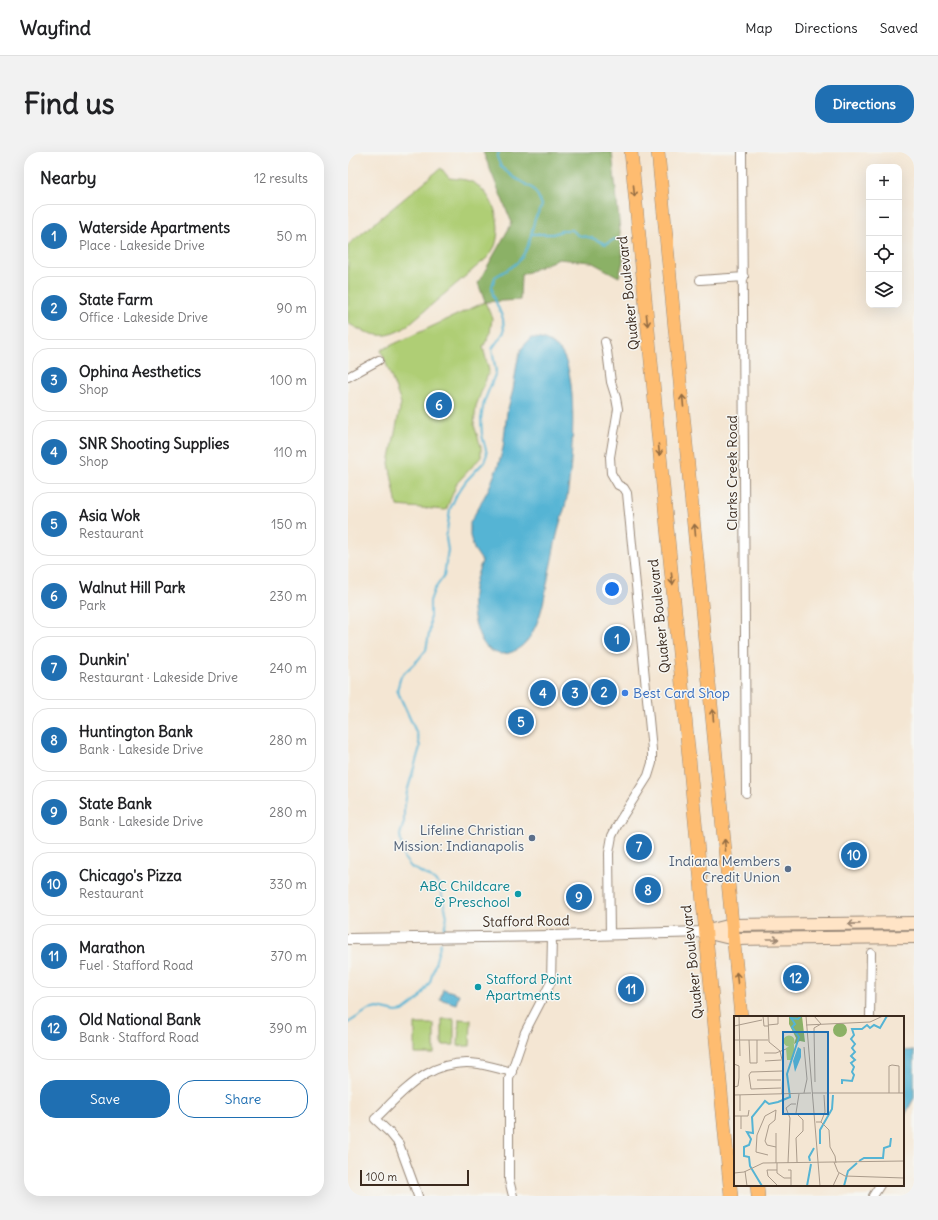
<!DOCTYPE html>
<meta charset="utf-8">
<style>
body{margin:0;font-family:Delius,sans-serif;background:#f2f2f2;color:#202124}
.controls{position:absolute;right:12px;top:12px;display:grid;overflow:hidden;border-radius:8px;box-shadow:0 4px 16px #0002}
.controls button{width:36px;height:36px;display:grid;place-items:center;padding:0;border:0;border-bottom:1px solid #e0e0e0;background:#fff;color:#202124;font:20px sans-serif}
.scale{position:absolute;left:12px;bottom:10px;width:109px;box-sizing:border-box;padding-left:4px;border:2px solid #3b2a1e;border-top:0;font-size:11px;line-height:14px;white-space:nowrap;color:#3b2a1e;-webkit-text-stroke:3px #f6f6f2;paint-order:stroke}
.you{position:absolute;left:264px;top:437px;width:14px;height:14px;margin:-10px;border:3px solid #fff;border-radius:50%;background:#1a73e8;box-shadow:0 0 0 6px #1a73e833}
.badge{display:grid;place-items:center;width:26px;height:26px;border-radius:50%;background:#1f6fb2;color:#fff;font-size:13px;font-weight:700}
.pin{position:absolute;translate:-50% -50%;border:2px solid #fff;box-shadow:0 1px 4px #0006}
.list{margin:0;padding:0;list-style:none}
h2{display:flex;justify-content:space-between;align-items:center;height:52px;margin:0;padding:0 16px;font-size:17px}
h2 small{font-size:13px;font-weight:400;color:#757577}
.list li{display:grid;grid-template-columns:26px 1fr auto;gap:12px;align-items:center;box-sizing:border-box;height:64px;margin:0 8px 8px;padding:0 8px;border:1px solid #e0e0e0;border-radius:16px}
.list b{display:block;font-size:15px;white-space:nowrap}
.list p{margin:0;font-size:13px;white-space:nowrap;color:#757577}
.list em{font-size:13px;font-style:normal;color:#757577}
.actions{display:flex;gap:8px;padding:12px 16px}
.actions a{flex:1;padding:9px 0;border:1px solid #1f6fb2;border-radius:16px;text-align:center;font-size:14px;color:#1f6fb2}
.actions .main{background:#1f6fb2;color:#fff}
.icon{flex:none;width:22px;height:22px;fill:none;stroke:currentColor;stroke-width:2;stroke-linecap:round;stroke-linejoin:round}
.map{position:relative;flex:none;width:566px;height:1044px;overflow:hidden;border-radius:16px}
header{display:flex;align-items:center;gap:24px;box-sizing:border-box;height:56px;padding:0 20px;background:#fff;border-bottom:1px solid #e0e0e0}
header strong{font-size:19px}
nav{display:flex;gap:22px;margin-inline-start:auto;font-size:14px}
.intro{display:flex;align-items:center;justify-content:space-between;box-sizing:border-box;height:96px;padding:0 24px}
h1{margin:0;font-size:28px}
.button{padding:10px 18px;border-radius:16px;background:#1f6fb2;color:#fff;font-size:14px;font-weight:700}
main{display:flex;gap:24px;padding:0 24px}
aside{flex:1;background:#fff;border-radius:16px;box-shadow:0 4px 16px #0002}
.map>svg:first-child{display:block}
.green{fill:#afce75;stroke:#757c4a}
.forest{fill:#8bb166;stroke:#636e42}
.water{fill:#55b4d4;stroke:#486f79}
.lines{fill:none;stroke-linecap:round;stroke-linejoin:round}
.stream{stroke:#55b4d4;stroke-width:2}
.minor-casing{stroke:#988878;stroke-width:10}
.tertiary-casing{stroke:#988878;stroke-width:12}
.secondary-casing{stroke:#988878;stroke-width:14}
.primary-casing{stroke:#988878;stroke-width:14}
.minor{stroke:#fff;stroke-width:8}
.tertiary{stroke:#fff;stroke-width:10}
.secondary{stroke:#ffe4c6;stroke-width:12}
.primary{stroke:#febc70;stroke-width:13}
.oneway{stroke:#936c43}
.oneway2{stroke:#9d8772}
.shop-dot{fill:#3f7fe0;stroke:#f6f6f2;stroke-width:1.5}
.service-dot{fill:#5c6f8a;stroke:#f6f6f2;stroke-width:1.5}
.culture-dot{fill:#0f9aa8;stroke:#f6f6f2;stroke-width:1.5}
.labels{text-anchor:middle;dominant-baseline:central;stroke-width:3;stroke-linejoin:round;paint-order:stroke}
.street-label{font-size:14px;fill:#3b2a1e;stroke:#f6f6f2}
.shop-label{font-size:14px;fill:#366cbe;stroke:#f6f6f2;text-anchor:start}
.service-label{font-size:14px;fill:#4e5e75;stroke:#f6f6f2;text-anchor:end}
.culture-label{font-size:14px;fill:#0d838f;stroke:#f6f6f2;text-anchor:end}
.inset-river{fill:none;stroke:#55b4d4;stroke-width:2}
.inset-road{fill:none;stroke:#aa9b8b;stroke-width:1}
.view{fill:#1f6fb2;fill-opacity:0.15;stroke:#1f6fb2;stroke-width:2}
.inset-edge{fill:none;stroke:#3b2a1e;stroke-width:2}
</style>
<header>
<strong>Wayfind</strong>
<nav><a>Map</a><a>Directions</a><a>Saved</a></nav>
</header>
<div class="intro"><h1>Find us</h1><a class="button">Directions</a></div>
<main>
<aside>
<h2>Nearby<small>12 results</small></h2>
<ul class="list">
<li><span class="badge">1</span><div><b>Waterside Apartments</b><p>Place · Lakeside Drive</p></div><em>50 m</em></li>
<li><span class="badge">2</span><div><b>State Farm</b><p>Office · Lakeside Drive</p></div><em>90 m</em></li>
<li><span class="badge">3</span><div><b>Ophina Aesthetics</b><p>Shop</p></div><em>100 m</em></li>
<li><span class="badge">4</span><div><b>SNR Shooting Supplies</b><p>Shop</p></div><em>110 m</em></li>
<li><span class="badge">5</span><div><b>Asia Wok</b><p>Restaurant</p></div><em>150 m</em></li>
<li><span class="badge">6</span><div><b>Walnut Hill Park</b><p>Park</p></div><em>230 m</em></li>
<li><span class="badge">7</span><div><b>Dunkin'</b><p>Restaurant · Lakeside Drive</p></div><em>240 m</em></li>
<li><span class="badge">8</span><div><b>Huntington Bank</b><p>Bank · Lakeside Drive</p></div><em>280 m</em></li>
<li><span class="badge">9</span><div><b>State Bank</b><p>Bank · Lakeside Drive</p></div><em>280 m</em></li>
<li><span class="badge">10</span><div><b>Chicago's Pizza</b><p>Restaurant</p></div><em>330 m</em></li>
<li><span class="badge">11</span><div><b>Marathon</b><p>Fuel · Stafford Road</p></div><em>370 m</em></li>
<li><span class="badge">12</span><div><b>Old National Bank</b><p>Bank · Stafford Road</p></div><em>390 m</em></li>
</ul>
<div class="actions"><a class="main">Save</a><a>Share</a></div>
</aside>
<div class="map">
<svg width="566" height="1044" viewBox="0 0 566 1044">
<rect width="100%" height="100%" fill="#f6f6f2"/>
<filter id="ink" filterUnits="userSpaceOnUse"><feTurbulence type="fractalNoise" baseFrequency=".025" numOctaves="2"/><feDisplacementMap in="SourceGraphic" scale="8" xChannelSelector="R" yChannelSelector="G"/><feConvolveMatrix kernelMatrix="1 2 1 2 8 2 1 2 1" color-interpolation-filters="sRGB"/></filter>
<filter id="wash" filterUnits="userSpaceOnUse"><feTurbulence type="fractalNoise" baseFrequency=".012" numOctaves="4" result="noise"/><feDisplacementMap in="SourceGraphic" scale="16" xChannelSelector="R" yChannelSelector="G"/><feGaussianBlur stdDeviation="0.9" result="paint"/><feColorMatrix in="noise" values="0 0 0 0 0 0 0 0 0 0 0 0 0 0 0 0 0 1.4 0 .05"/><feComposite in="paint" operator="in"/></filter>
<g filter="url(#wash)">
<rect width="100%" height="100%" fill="#f4e6d3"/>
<!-- green -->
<path class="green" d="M93,16L101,26C109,27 119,27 126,31C146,43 155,72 147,94C145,98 142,102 140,105L55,177C50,179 44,182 39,183C26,185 11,178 0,171V93Z
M137,150L144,166L142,182L135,195L141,219L128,254L126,273L133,295V305L109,331L98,358L49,354L41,311L53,251L33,198Z
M94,867H106V893H94Z
M111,867L123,868L122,894H110Z
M67,872H86V902H67Z"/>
<!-- forest -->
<path class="forest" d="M135,0H264L275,109L271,125L243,110L210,107L173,123L172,148L137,150L130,131L164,71Z"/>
<!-- water -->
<path class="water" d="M183,186C194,185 208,192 214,201C231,227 224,314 219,345C218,354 214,363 212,371C209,383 206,395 204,407C198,431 197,460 183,483C175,497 156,509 141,497C132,492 126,469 125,459C123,441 128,425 134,409L126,397L122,384V371L141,336L150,314L155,296L159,260L165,238L169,211L173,197Z
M95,837L111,842L108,852L92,847Z
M566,898V946L555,967V899Z"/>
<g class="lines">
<!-- stream -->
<path class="stream" d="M183,82H205L216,78H224L230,83L244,86L258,92L267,87
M95,782L99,764L91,732L82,725L63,715L56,706L54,697L52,683L56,670V658L59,640L72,595L69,582L49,538L53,524L70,508L78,498L82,477V449L86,438L96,424L100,398L98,386L102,357L109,342L118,329L136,310L139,302L134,283L133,267L136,250L148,220L144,197L156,180L155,167L145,143L144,134L147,125C156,119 167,115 173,106C181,96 183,82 186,70C187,65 192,59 194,53L190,44L184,36L165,25L153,15L149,5L151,0
M0,871L20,858L30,856L48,860L55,859L71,847L82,830L93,790"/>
</g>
</g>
<g filter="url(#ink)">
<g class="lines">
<!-- minor casing -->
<g class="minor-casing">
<path id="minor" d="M394,0L398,641
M352,128L396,125
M257,190L259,199L263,230L268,246L270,257L262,305L263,321L270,333L276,336L279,341L304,598V611L300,624L271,670L264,684L261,701L262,783
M0,225L31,208
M522,865L523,801
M70,1044L51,992L42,981L27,967C57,938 83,905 131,912C142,914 153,917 164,920
M165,1044L161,1028V927L177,880L203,830L204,784
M525,1044L532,1033"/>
</g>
<!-- tertiary casing -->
<g class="tertiary-casing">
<path id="tertiary" d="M0,787L204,784L357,780"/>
</g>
<!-- secondary casing -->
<g class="secondary-casing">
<path id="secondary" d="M360,779L384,773L566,771
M357,780L386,787L566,785"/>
</g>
<!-- primary casing -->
<g class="primary-casing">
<path id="primary" d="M283,0L383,1044
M310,0L393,865
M409,1033L410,1044"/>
</g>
<!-- minor -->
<use href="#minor" class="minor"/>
<!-- tertiary -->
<use href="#tertiary" class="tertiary"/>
<!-- secondary -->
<use href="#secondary" class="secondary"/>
<!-- primary -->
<use href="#primary" class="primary"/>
</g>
<!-- one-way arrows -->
<defs><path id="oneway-shaft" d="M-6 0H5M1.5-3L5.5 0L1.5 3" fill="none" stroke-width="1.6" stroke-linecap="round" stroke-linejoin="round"/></defs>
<g class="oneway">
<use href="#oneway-shaft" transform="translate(286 39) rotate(85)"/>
<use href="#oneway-shaft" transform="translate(299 168) rotate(84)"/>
<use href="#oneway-shaft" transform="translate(335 249) rotate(-95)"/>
<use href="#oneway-shaft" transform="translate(311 298) rotate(84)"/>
<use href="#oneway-shaft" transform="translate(347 378) rotate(-95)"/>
<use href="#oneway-shaft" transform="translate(324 427) rotate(84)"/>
<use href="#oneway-shaft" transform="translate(365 563) rotate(-95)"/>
<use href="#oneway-shaft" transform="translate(377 693) rotate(-95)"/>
<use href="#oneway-shaft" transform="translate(389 826) rotate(-96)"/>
</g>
<g class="oneway2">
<use href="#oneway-shaft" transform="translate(506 772) rotate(179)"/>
<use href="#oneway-shaft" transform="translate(425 787)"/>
</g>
</g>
<!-- markers -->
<circle class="shop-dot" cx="277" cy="541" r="4"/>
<g class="service-dot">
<circle cx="184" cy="686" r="4"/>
<circle cx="440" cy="717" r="4"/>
</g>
<g class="culture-dot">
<circle cx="170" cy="742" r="4"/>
<circle cx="130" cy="835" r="4"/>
</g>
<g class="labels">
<!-- street labels -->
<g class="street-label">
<text transform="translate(280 141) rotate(-96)">Quaker Boulevard</text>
<text transform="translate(384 321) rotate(-90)">Clarks Creek Road</text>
<text transform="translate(311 464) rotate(-96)">Quaker Boulevard</text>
<text transform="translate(178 769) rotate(-1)">Stafford Road</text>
<text transform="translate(344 810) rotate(-96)">Quaker Boulevard</text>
</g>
<!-- shop labels -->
<g class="shop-label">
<text x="285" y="541">Best Card Shop</text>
</g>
<!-- service labels -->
<g class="service-label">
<text x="176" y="678">Lifeline Christian<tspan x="176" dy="16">Mission: Indianapolis</tspan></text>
<text x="432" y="709">Indiana Members<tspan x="432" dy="16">Credit Union</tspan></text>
</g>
<!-- culture labels -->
<g class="culture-label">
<text x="162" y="734">ABC Childcare<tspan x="162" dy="16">&amp; Preschool</tspan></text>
<text x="138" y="827" text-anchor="start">Stafford Point<tspan x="138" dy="16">Apartments</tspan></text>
</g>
</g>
<!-- overview -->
<g transform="translate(386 864)">
<rect width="170" height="170" fill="#f4e6d3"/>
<path d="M49.5 25a5.5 5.5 0 1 1 11 0a5.5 5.5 0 1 1-11 0ZM60,28V40L57,44H53L52,32Z" fill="#afce75"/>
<path d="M55,0H68L71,26L66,25L60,28L62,22L55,8ZM99 14a7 7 0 1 1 14 0a7 7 0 1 1-14 0Z" fill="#8bb166"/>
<path d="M64,31L67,33V41L61,56L59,45Z" fill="#55b4d4"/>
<path class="inset-river" d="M108,68V64L118,65L120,59L118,56L120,51L117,47L121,44L117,40L121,36L118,32L121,28L117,23L120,19L118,13H128L133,9L136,12L140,9L146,12L153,0M86,128V114L98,93L99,79M76,145L75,141L80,132M125,145L130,142H149L150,132L156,130L157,122M28,170L16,150L15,141L10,140V131L15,129L17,123L13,116L19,117L18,101L31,85L35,88L44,86L56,81L53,58L65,21L58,11L61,8L57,2L64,3L67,0M73,170L77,148M110,170L114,155L123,147"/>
<path class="inset-road" d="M5,0L6,40M29,0L30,10H34M34,0L35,26L46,35L49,48L48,78M72,0L86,170M80,0L87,8L80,12L81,66M34,9L44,8V0M72,9L136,6L149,0M0,10L28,4M0,24H34M15,24L16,47H23V24M70,31L73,63L70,77M30,37H42L52,33M31,45L47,44M0,48L5,50V62L4,70L0,71M23,64H47M47,72L17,73L15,59L17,56L48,55M78,77H170M155,77V50L158,49L165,50V77M0,79L77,77M6,79V95M0,100H14L15,94M7,100V113M82,106H87L91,96L90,79M87,106L95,114L96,131L101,140L102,147M42,117V147M34,139L22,136L23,119L31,100L42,94L41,104L35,109L31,125L33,129L42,131M63,146L62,122L69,115V104L62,97L65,78M100,146L104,156L111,160L170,162M43,147V157L50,162H57M54,147L56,102L52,92L57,88H62M43,154H33L34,160L44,170M54,154H57V170M11,155L13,170M0,157L10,156L29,147L170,145M99,170L105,157"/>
<path class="view" d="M49,16H94V98H49Z"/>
<rect width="170" height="170" class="inset-edge"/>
</g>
</svg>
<div class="controls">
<button>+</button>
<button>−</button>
<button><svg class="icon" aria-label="locate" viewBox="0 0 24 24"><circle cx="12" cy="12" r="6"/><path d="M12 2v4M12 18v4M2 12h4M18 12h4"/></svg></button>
<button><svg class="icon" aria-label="layers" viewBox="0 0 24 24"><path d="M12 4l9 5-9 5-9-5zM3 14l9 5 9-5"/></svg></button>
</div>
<div class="scale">100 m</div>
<div class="you"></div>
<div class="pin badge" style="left:269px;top:487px">1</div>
<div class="pin badge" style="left:256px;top:540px">2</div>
<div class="pin badge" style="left:227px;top:541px">3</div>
<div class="pin badge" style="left:195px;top:541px">4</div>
<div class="pin badge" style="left:173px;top:570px">5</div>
<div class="pin badge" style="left:91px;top:253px">6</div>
<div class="pin badge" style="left:291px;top:695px">7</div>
<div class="pin badge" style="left:300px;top:738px">8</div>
<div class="pin badge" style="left:231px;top:745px">9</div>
<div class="pin badge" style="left:506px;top:703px">10</div>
<div class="pin badge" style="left:283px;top:837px">11</div>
<div class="pin badge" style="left:448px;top:826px">12</div>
</div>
</main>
